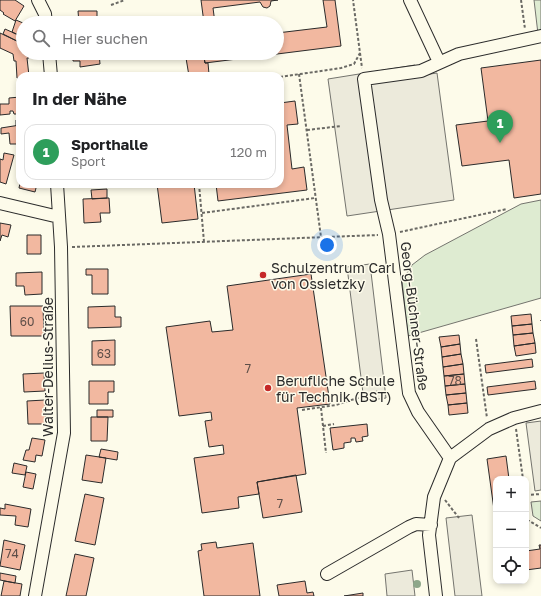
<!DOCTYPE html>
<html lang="de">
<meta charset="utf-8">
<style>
body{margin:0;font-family:"Golos Text",sans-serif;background:#f6f6f6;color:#202124}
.controls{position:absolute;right:12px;bottom:12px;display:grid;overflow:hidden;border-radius:8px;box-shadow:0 2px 6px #0003}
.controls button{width:36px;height:36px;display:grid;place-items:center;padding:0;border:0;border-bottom:1px solid #e0e0e0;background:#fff;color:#202124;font:20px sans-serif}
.you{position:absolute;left:327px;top:245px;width:14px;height:14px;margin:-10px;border:3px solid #fff;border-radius:50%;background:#1a73e8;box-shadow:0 0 0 6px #1a73e833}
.badge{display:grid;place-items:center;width:26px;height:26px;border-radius:50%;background:#111827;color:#fff;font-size:13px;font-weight:700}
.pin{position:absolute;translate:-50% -33px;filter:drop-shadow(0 1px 2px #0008)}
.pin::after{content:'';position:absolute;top:21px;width:14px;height:12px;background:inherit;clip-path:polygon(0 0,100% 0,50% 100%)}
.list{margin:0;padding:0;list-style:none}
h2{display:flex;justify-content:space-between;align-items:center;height:52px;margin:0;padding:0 16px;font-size:17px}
h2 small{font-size:13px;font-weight:400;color:#757577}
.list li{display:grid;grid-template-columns:26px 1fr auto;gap:12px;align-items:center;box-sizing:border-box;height:56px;margin:0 8px 8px;padding:0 8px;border:1px solid #e0e0e0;border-radius:12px}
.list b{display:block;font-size:15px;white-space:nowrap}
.list p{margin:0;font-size:13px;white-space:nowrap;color:#757577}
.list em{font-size:13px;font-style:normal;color:#757577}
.icon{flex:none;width:22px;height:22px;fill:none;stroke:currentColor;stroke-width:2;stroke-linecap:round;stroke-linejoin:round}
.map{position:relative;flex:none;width:541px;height:596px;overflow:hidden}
.search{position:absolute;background:#fff;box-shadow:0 2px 6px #0003;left:16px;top:16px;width:268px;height:44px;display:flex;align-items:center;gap:10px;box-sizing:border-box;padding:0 14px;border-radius:22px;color:#757577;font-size:15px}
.panel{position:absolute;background:#fff;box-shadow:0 2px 6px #0003;left:16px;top:72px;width:268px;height:116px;border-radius:12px}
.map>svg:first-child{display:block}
.green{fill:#deebd1;stroke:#74746e}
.parking{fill:#eceadb;stroke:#74746e}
.building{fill:#f2b8a0;stroke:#2b2b2b}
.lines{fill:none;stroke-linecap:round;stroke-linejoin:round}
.minor-casing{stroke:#2b2b2b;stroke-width:14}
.path{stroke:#6a6964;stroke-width:2;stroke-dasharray:3 2;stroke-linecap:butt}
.minor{stroke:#fdfbea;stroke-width:12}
.tree{fill:#8ea78a}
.poi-dot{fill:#c62828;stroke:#fdfbea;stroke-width:1.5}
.labels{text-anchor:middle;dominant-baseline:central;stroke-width:3;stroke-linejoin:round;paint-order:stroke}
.number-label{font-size:12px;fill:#5d4e48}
.poi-label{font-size:14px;fill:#2b2b2b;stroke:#fdfbea;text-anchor:start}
.street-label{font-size:14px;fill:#2b2b2b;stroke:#fdfbea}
</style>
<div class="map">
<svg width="541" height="596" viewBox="0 0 541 596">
<rect width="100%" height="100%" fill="#fdfbea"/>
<!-- green -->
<path class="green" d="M534,0H541V35L538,34Z
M541,200V298L408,336L402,281L412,265L425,255L521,204Z
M541,501V521L533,516L531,502Z"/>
<!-- parking -->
<path class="parking" d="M415,65L417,76L437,73L454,200L347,216L328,79Z
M370,264L386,398L364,401L347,267Z
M541,421V490L535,491L526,423Z
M472,515L482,596H455L446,518Z
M412,570L415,596H387L385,574Z"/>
<!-- building -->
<path class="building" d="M0,0H15L24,6L15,21L3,14L4,13L0,10Z
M201,0H278L271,1L270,6L267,8L263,7L260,2L213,8L215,23H204Z
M323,0H335L341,46L205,63L203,53H277V33L327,27Z
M78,11H97V23H79Z
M16,20L23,23L20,36L12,32Z
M5,29L23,37V44L3,34Z
M0,33L23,44V53H29V58H27L29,76H20V78H17L16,61H14L13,54L0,48Z
M73,53H99L100,64L80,67V61H73Z
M204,56L205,63H208L209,74L217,73L218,76H189L186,58Z
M541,60V194L514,198L509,160L462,166L456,125L488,121L481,68Z
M20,97V114H14L13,111H10V114L0,115V104H9V98Z
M295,101L298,124L287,125L292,169L304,167L307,190L218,201L216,184H280V103Z
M16,120H20V125L16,126Z
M20,125V144H10L9,133L1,134V128Z
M4,153L14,155L6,184L0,182V159L3,160Z
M19,158H20V167L17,166Z
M20,183V184H37L35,192L19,188Z
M157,184H194L198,219L162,223Z
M107,189V198L92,199L91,190Z
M109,198L110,213H100L101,222L84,223L83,199Z
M0,223L11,225L8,237L2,235L0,241Z
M27,235H41V254H27Z
M86,269H108V294H92V275H86Z
M42,272V294L25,295L24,286H16V273Z
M311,274L330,404L297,408L306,474L257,482L259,494L238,497L239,508L202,513L194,458L224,454L223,445L209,447L205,421L212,420L211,412L179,416L166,327L210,321L212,332L233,330L227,286Z
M10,306H43L44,336H11Z
M115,306V317H121V327L88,328V307Z
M531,314L532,324L512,326L511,316Z
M532,324L533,333L513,335L512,326Z
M533,333L535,343L514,346L513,335Z
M459,335L460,344L441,347L439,337Z
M115,340V365H92V341Z
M535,343L536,353L516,356L514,346Z
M460,344L461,354L442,357L441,347Z
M461,354L463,364L443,367L442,357Z
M532,359L533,367L486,373L485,365Z
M463,364L464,374L444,376L443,367Z
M44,373L45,391L24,392L23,374Z
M464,374L465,384L445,386L444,376Z
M89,381H114V392H108V404H89Z
M535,381L536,389L488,395L487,387Z
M465,384L466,393L446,395L445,386Z
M466,393L467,403L448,405L446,395Z
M45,400L46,424H28L27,401Z
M467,403L468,413L449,415L448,405Z
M97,410H113V417H97Z
M91,417H108L107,441H91Z
M367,424L368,436L362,437L363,441L356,442L355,438H351V442L344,443V448L333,450L330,428Z
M32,438L45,440L42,456L36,455L35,462L23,460L26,450H29Z
M101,449L118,452L117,460L99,457Z
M86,455L106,458L102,483L82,480Z
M506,456L509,479H496V524L487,459Z
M14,463L27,466L25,475L12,473Z
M26,472L36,474L33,489L23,487Z
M296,475L302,512L263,518L257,482Z
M85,494L104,498L95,545L75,541Z
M5,504L31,509L28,527L15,525L16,516L0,515V508L5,509Z
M4,540L25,545L20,570L0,566Z
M216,542L217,548L253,543L260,596H204L198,551L202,550L201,544Z
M539,545H541V568L526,570V551L540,549Z
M75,554L94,558L86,596H66Z
M0,573L16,576L15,583L0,580Z
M4,581L22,584L20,596H1Z
M305,581L307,593L313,592L314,596H279L277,585Z
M363,593V596H344Z"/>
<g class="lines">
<!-- minor casing -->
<g class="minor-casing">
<path id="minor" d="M38,0L45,14L46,23
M410,0L439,62
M49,53L51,76
M0,203L59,217
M450,458L418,412L409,393L389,234L381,200L364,79L421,71L459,54L541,36
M450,458L489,429L514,418L541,411
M327,574L409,527L416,524L431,525
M35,596L64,433L61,247L57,184
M436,596L429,535L434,497L450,458"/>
</g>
<!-- path -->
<path class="path" d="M521,0L525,29
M111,5L125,0
M360,53L362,68
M299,74L321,237
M280,77L341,68L354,64L360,53L353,0
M307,130L341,126
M199,184L204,242
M202,213L315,198
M400,232L507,209
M72,247L378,235
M541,320V321
M476,339L487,418
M321,408L326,453
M302,410L336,405L379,391
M323,426L334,424
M516,429L523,479
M526,495L541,494
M445,500L459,518
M526,504L528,520L541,528"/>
<!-- minor -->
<use href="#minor" class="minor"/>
</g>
<!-- trees -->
<circle class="tree" cx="417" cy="584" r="4"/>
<!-- markers -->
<g class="poi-dot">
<circle cx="263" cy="275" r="4"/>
<circle cx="268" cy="388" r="4"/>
</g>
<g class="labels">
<!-- number labels -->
<g class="number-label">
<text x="27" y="321">60</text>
<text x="104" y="353">63</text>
<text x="248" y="368">7</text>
<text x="455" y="380">78</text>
<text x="280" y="503">7</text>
<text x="12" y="553">74</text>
</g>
<!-- poi labels -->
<g class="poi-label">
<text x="271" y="267">Schulzentrum Carl<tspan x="271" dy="16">von Ossietzky</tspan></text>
<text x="276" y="380">Berufliche Schule<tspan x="276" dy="16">für Technik (BST)</tspan></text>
</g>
<!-- street labels -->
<g class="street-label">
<text transform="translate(415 316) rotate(83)">Georg-Büchner-Straße</text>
<text transform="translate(47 367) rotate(-90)">Walter-Delius-Straße</text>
</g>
</g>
</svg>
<div class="controls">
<button>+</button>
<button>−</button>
<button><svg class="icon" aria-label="locate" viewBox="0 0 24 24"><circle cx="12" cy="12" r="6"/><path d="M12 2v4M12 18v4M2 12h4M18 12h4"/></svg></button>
</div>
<div class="you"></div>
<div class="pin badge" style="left:500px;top:143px;background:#2e9e5b">1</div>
<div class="search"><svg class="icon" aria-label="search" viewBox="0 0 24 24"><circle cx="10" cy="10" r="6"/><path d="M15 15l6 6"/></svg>Hier suchen</div>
<section class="panel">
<h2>In der Nähe<small></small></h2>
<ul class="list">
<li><span class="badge" style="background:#2e9e5b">1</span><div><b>Sporthalle</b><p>Sport</p></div><em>120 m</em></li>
</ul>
</section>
</div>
